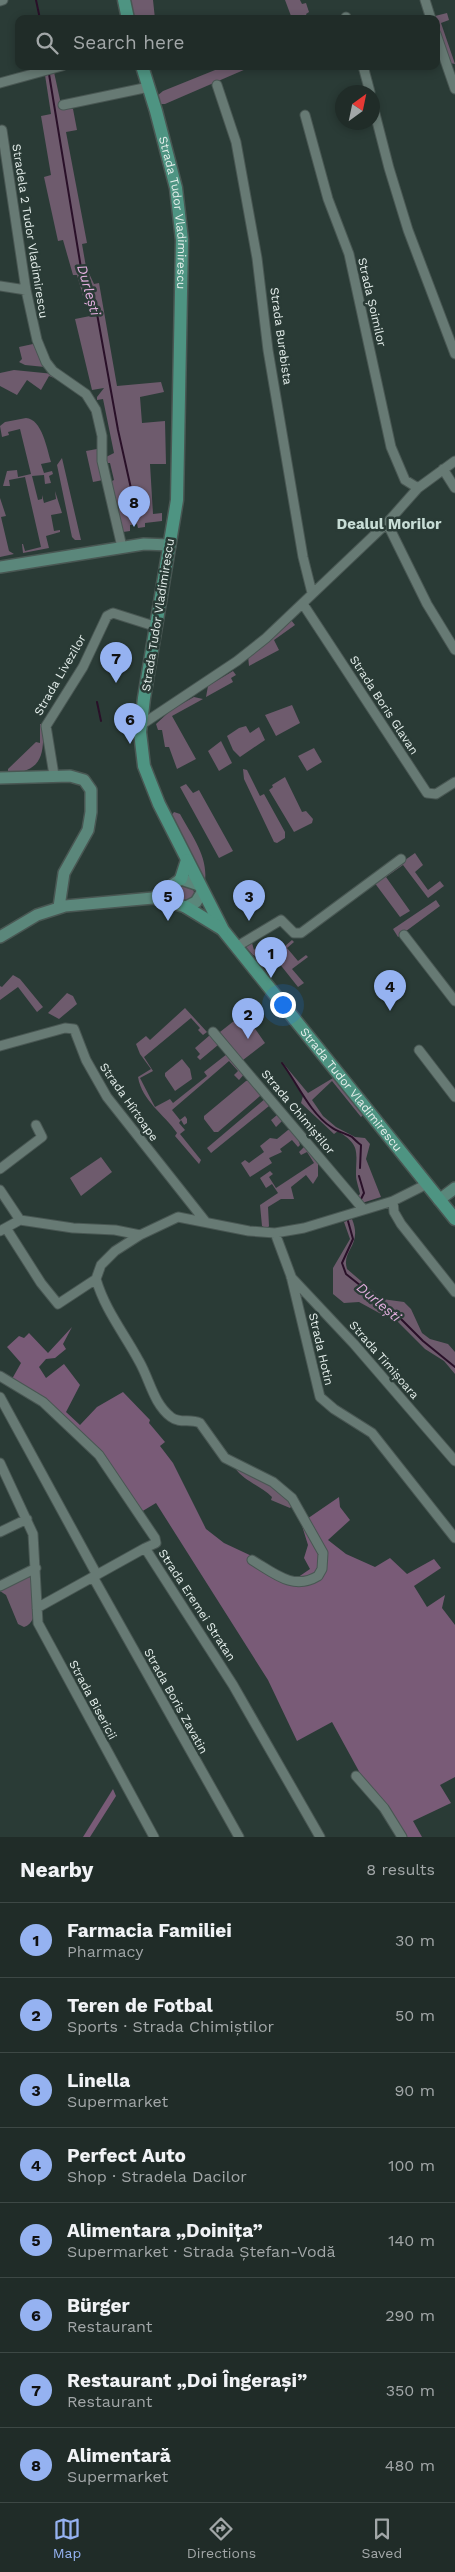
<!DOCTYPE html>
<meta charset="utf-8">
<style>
body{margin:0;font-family:"Work Sans",sans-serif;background:#283430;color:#f1f3f6}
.compass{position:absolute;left:335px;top:85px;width:45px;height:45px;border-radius:50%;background:#202c28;box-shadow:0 2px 8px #0003;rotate:33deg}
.you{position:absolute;left:282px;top:1004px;width:18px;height:18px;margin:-12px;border:4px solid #fff;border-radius:50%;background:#1a73e8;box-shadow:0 0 0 8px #1a73e833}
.badge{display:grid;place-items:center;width:32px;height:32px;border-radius:50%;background:#95b2f1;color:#111;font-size:16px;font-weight:700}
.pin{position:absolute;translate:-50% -41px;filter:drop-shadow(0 1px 2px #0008)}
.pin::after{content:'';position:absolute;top:26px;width:18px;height:15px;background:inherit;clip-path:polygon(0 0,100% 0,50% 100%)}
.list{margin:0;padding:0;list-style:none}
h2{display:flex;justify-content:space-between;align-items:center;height:65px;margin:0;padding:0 20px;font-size:21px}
h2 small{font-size:16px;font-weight:400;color:#a2a7a8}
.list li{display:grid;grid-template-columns:32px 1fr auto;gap:15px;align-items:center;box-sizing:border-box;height:75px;padding:0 20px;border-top:1px solid #3d4845}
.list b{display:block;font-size:19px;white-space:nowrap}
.list p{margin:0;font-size:16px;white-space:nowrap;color:#a2a7a8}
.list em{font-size:16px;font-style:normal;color:#a2a7a8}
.icon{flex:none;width:28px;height:28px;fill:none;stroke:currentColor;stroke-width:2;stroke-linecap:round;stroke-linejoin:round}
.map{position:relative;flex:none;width:455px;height:1837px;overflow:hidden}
.search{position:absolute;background:#202c28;box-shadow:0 2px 8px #0003;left:15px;right:15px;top:15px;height:55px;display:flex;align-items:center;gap:12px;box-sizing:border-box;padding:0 18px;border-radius:10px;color:#a2a7a8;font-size:19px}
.sheet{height:665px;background:#202c28}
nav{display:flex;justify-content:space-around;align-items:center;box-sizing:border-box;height:70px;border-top:1px solid #3d4845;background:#202c28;font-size:14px;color:#a2a7a8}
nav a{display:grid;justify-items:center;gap:2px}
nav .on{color:#95b2f1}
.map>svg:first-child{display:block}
.green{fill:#6e5b6d}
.forest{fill:#795b77}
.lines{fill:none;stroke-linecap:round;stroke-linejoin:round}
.stream{stroke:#291028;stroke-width:2}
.street-casing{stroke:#495753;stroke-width:11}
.secondary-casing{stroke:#495753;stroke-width:14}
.primary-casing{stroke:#495753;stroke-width:15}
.street{stroke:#677a74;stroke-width:9}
.secondary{stroke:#5b877b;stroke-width:11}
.primary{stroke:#4e9482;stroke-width:12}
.labels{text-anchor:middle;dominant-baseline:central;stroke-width:5;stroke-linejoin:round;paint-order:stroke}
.street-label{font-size:12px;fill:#e4eeeb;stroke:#2a3b36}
.water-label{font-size:14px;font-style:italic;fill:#e2aede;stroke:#2a3b36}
.quarter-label{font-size:15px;font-weight:bold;fill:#c7dcd5;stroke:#2a3b36}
</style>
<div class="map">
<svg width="455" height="1837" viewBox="0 0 455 1837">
<rect width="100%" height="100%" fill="#2a3b36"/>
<!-- green -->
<path class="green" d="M130,0H153L155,19H135Z
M285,0H300L302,4L306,3L309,12L306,14L308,19H286L291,16Z
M447,13L449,20L441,23L455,64L450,63L435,16Z
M225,66H253L165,104H159L157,96L163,91Z
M54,72L62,109H73L77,130L66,132L87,243L82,244L86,267L94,284L99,283L117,386L161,382L164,392L140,397L142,423L165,421L166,464H150L153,514L162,513V521L145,523V527L138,528L137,524L130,525V531L123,532L116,509L128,508L127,503L116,505L110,482L114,480L110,463H106L104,458L114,453L103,399L97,400V397L104,388L92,390L75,319L90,316L86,295L83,296L77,275H73L63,240L58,241L44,177L51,175L41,116L51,114L45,75Z
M33,344L45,367L25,365L19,362L22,359L19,347Z
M14,370L54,374L57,379L49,376L41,390L27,380L17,395L0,386V373Z
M26,418C42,419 47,449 51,462L41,464L44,473L52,471L53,474L49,476L51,483L45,484L44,475L32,476L38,500L42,499V495L44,503L56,499L55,491L62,513L51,515L54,531L60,530V532L46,536L49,548L23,553L22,544H23L25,551L41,547L25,477L9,480L10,486H3L7,471L17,470L18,477L31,474L20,429L8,432L9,435L2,437L0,426L5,422Z
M97,449L103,480L93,482L86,451Z
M62,458L81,540H75L72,537L57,465Z
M0,498L6,516L1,517L9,551L14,554L0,557Z
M291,620L295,625L274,640L279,650L249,666L248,656Z
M233,671L236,675L231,678L233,682L206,697L208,686Z
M194,697L203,699L172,716L196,759L177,769L169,747H165L162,730H158L156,724L171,710Z
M292,705L300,723L276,736L265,715Z
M40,724H43C44,755 43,771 8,774V769L36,742L40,743Z
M246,726L250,733L259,727L265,740L240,757L233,750L227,736L239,728Z
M221,741L232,763L219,771L208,751Z
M314,748L322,762L307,771L298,756Z
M243,769L247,770L260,796L264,794L285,832V838L277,843L274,842L244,779Z
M285,777L302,812L306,811L313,819L312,823L294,832L269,790L273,787L272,785Z
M186,784L193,793L199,790L233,851L219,858L180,787Z
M174,812L180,814C192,836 208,856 205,881L171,816Z
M415,853L423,865L415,872L428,890L440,881L444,886L428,898L403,865L386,877L410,911L400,917L374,882Z
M182,884L192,887L194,892L192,899L185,902L168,899L167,894Z
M436,900L440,906L398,937L393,929Z
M265,939L277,953L292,940L294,942L287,948L298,961L306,955L308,957L292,969L304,983L298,987L275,958L268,960L261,966L259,961L262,959L253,955L246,947L252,943L254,950Z
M13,975L20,979L43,1007L37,1012L18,987L0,1000V986L2,987Z
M67,993L73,996L77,1004L59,1019L48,1013Z
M185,1008L207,1032L203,1035L198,1030L200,1028L191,1018L144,1057L153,1071L140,1078L155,1107L170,1099L173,1103L207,1076L204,1072L227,1054L246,1072L239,1080L234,1075L238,1071L229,1061L172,1110L180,1120L185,1116L187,1119V1123L184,1125L181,1120L179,1123L185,1130L180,1134L201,1160L199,1164L175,1136L177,1133C164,1114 142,1101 138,1077L151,1069L140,1054L136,1044L146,1036L150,1040Z
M244,1013L265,1043L243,1060L220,1032Z
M210,1035L218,1045L200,1060L197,1057L200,1054L195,1048Z
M182,1059L190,1069L192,1079L175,1091L165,1076V1073Z
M282,1062L308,1093L333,1078L364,1114L361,1117L332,1081L312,1100L323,1116L336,1127L355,1137L365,1138L370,1144L366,1159L381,1197L362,1203L358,1196L360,1194C359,1188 356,1181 356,1175C356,1151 361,1146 338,1131L334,1134L301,1103L303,1096Z
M250,1080L260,1092V1096L218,1132H214L204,1119V1116L246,1081Z
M266,1098L282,1119V1121L276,1127L271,1120L277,1115L269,1106L211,1153L207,1148Z
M288,1130H291L298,1139L300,1145L298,1147L292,1140L280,1149L282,1152L269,1158L272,1163L250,1177L241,1163L245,1160L249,1163L264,1152L260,1146L270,1138L277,1139Z
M305,1146L318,1160V1176L313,1184L306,1175L291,1187L294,1199H281L268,1207L269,1226L267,1229L262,1226L260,1205L278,1193L272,1184L266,1188L260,1178L270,1171L273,1174L269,1177L276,1188L314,1163L307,1152L301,1155L299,1152Z
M101,1157L112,1172L81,1196L70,1178Z
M352,1219C363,1246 341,1250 347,1269L382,1299L404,1302L411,1309L422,1333L430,1339L448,1344L455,1352V1374L444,1361L425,1349L393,1317L381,1314L359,1302L344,1303L333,1294V1268L350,1239L344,1222Z
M235,1468L286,1493L292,1506L290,1508L271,1500L272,1497C261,1486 244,1481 235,1468Z
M33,1573C33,1588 42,1621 24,1627L18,1624L6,1595L0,1591Z"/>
<!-- forest -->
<path class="forest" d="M72,1327L63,1344L66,1349L55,1358L46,1359L39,1367L46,1378L64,1364L80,1385L66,1412L80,1425L97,1407L123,1392L150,1420L149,1423L165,1442L160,1446L173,1463L206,1529L224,1543L256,1558L294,1580L310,1569L304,1558L308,1545L299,1516L304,1521L339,1497L340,1507L350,1520L328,1540L346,1554L375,1567L390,1558L407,1574L434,1559L441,1568L414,1586L427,1607L445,1595L442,1608L455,1625V1777L440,1785L451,1803L413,1821L422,1837H407L390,1808L361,1775L332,1722L297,1741L268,1680L156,1503L141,1512L103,1455L12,1379L21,1363L7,1347L19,1336L24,1338L29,1333L48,1353Z
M113,1789L116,1796L90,1837H83Z"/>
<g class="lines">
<!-- stream -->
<path class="stream" d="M36,0L40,19
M49,74L81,268L94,297L118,430L136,511
M97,702L101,721
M282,1063C298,1084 309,1112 331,1127C337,1132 346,1133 352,1137C355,1140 358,1143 361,1145L360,1168
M359,1176L364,1193L361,1199
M348,1221L353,1239L342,1263L346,1274L395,1313L423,1341L455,1367"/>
<!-- street casing -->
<g class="street-casing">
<path id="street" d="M425,0L431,19
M0,1L3,0
M346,17V19
M436,34L455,89
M363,66L370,92
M0,83L62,66
M217,85L236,142L257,258L268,350L303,557L312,593
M372,102L389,168L408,230L455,354
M63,105L149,87
M305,115L328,199L349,254L391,447L405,480L418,488
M2,130L26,290L37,340L46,362L53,371L86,394L96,410L102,436V461L122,547
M0,286L26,290
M443,469L455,488
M387,523L427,604L455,650
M303,604L427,793L436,794L455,782
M141,725L237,661L266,638L387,523L418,488L455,461
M54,775L46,726L83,667L107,616L113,613L154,626
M404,935L455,1001
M236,947L281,920L294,933H301L401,859
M213,1032L363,1209
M0,1046L65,1028L74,1029L86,1060L107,1097L205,1221
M419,1050L455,1097
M0,1169L42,1137L36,1125
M0,1190L20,1220
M393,1201L394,1212L401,1224L455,1292
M6,1228L41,1283L58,1304L96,1279L101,1265L115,1251L140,1235L178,1217L249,1231L275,1233L304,1228L393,1201L427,1184
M0,1231L20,1220L73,1228L115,1230L140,1235
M275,1233L291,1276L320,1397L334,1409L372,1433L455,1538
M291,1277L354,1344L455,1461
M96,1279C105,1310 124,1333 139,1361C150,1380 153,1403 171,1417C180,1424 190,1418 200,1423L225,1458L273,1482L292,1498L323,1553L322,1569L318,1576C293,1591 274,1573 252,1560
M0,1376L43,1402L99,1455L155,1538L156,1543L145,1548L233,1685L320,1837
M0,1397L97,1575
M0,1463L33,1534L38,1623L154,1837
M0,1532L27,1519
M93,1577L239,1837
M0,1586L36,1568
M37,1608L145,1548
M356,1776L384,1808L402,1837"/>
</g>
<!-- secondary casing -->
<g class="secondary-casing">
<path id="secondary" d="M0,567L144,544L170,545
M0,778L70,776L84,780L91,790V812L88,830L64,873L59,907
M153,898L181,879L199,885
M0,937L37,915L65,906L153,898L186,907L196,902L203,891
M439,1200L455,1188"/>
</g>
<!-- primary casing -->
<g class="primary-casing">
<g id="primary">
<path d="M124,0L128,19"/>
<path id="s1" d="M142,66L156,111L176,188L182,240L177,500L144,698L140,732L144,766L159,804L223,930L455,1219"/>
<path d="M181,879L187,860"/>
<path d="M186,907L222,929"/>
</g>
</g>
<!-- street -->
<use href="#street" class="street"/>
<!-- secondary -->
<use href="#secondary" class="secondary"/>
<!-- primary -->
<use href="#primary" class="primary"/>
</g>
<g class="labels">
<!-- street labels -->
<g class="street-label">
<text stroke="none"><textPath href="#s1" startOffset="151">Strada Tudor Vladimirescu</textPath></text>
<text transform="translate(30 231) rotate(81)">Stradela 2 Tudor Vladimirescu</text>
<text transform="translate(372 302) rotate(77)">Strada Șoimilor</text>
<text transform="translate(281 336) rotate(82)">Strada Burebista</text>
<text transform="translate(158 615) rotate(-81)">Strada Tudor Vladimirescu</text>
<text transform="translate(60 675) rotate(-60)">Strada Livezilor</text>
<text transform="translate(384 705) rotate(57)">Strada Boris Glavan</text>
<text stroke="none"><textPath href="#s1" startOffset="1095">Strada Tudor Vladimirescu</textPath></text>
<text transform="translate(129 1102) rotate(55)">Strada Hîrtoape</text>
<text transform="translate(298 1112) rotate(50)">Strada Chimiștilor</text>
<text transform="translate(321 1349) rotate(77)">Strada Hotin</text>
<text transform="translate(384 1360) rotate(49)">Strada Timișoara</text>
<text transform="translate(197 1605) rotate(57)">Strada Eremei Stratan</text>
<text transform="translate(93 1700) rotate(62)">Strada Bisericii</text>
<text transform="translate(176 1701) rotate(61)">Strada Boris Zavatin</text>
</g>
<!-- water labels -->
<g class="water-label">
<text transform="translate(89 290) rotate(74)">Durlești</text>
<text transform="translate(379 1302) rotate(40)">Durlești</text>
</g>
<!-- quarter labels -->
<g class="quarter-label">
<text x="389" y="524">Dealul Morilor</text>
</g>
</g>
</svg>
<svg class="compass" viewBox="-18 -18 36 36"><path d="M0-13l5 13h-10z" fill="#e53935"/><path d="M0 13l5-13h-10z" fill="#a2a7a8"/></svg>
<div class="you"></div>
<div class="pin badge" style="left:271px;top:978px">1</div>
<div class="pin badge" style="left:248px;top:1039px">2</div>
<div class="pin badge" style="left:249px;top:921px">3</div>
<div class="pin badge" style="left:390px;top:1011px">4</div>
<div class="pin badge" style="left:168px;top:921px">5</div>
<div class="pin badge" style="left:130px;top:744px">6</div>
<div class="pin badge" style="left:116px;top:683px">7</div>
<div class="pin badge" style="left:134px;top:527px">8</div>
<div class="search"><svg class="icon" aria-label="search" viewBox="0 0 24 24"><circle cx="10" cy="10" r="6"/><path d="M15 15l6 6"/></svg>Search here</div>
</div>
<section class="sheet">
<h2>Nearby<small>8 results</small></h2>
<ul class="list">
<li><span class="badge">1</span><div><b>Farmacia Familiei</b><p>Pharmacy</p></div><em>30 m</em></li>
<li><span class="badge">2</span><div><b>Teren de Fotbal</b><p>Sports · Strada Chimiștilor</p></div><em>50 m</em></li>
<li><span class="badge">3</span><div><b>Linella</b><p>Supermarket</p></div><em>90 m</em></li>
<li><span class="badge">4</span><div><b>Perfect Auto</b><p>Shop · Stradela Dacilor</p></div><em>100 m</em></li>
<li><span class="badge">5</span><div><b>Alimentara „Doinița”</b><p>Supermarket · Strada Ștefan-Vodă</p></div><em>140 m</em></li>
<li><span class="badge">6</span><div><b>Bürger</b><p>Restaurant</p></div><em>290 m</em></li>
<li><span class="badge">7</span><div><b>Restaurant „Doi Îngerași”</b><p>Restaurant</p></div><em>350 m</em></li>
<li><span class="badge">8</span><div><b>Alimentară</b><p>Supermarket</p></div><em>480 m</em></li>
</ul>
</section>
<nav>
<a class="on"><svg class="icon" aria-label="map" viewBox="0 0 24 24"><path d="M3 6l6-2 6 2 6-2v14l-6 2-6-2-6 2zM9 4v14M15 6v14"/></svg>Map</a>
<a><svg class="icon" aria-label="directions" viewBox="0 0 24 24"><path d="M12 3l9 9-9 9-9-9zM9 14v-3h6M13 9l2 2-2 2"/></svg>Directions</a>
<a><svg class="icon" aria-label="saved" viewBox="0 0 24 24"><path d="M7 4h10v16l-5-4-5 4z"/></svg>Saved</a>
</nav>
